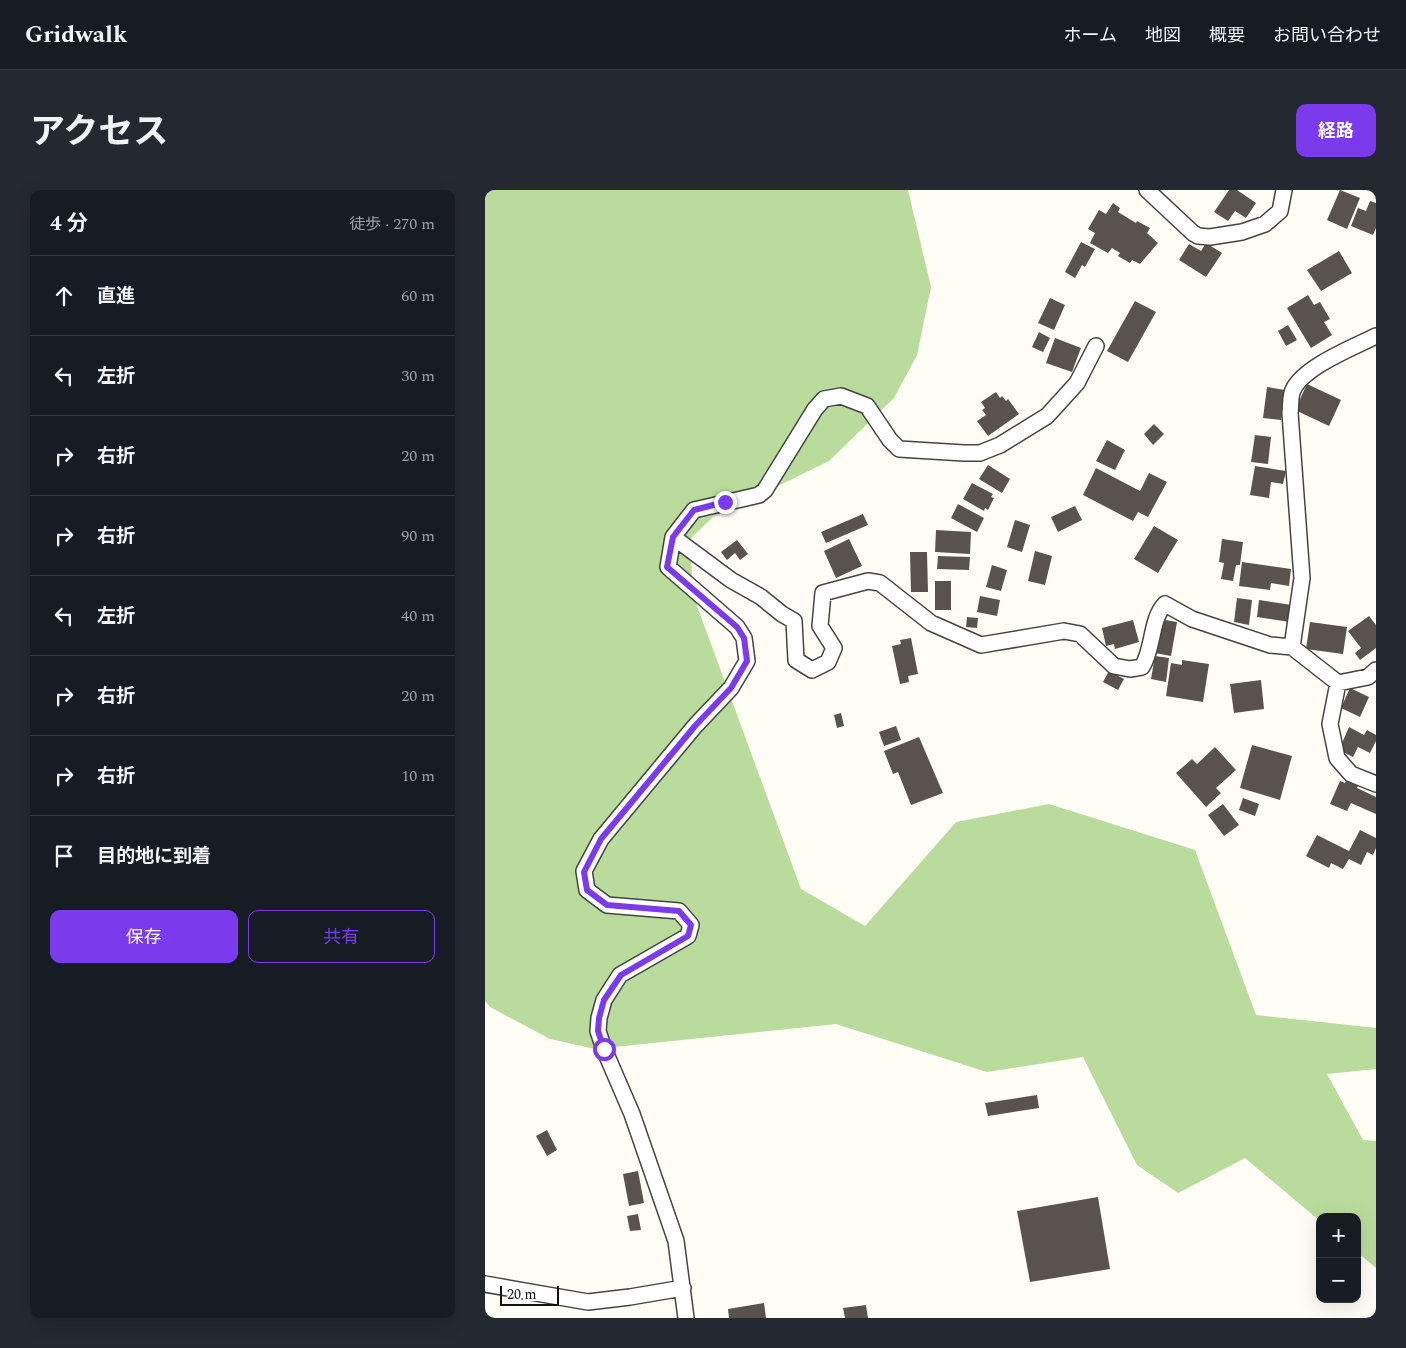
<!DOCTYPE html>
<html lang="ja">
<meta charset="utf-8">
<style>
body{margin:0;font-family:Spectral,"Noto Sans JP",serif;background:#242831;color:#f1f3f6}
.controls{position:absolute;right:15px;bottom:15px;display:grid;overflow:hidden;border-radius:10px;box-shadow:0 5px 20px #0002}
.controls button{width:45px;height:45px;display:grid;place-items:center;padding:0;border:0;border-bottom:1px solid #363941;background:#171b24;color:#f1f3f6;font:25px sans-serif}
.scale{position:absolute;left:15px;bottom:12px;width:59px;box-sizing:border-box;padding-left:5px;border:2px solid #111;border-top:0;font-size:14px;line-height:18px;white-space:nowrap;color:#111;-webkit-text-stroke:4px #fff;paint-order:stroke}
.stop{position:absolute;width:15px;height:15px;margin:-11px;border:4px solid #7c3aed;border-radius:50%;background:#fff}
.stop.end{background:#7c3aed;border-color:#fff;box-shadow:0 1px 5px #0008}
.list{margin:0;padding:0;list-style:none}
h2{display:flex;justify-content:space-between;align-items:center;height:65px;margin:0;padding:0 20px;font-size:21px}
h2 small{font-size:16px;font-weight:400;color:#9ea1a6}
.list li{display:grid;grid-template-columns:32px 1fr auto;gap:15px;align-items:center;box-sizing:border-box;height:80px;padding:0 20px;border-top:1px solid #363941}
.list b{display:block;font-size:19px;white-space:nowrap}
.list em{font-size:16px;font-style:normal;color:#9ea1a6}
.actions{display:flex;gap:10px;padding:15px 20px}
.actions a{flex:1;padding:11px 0;border:1px solid #7c3aed;border-radius:10px;text-align:center;font-size:18px;color:#7c3aed}
.actions .main{background:#7c3aed;color:#fff}
.icon{flex:none;width:28px;height:28px;fill:none;stroke:currentColor;stroke-width:2;stroke-linecap:round;stroke-linejoin:round}
.map{position:relative;flex:none;width:891px;height:1128px;overflow:hidden;border-radius:10px}
header{display:flex;align-items:center;gap:30px;box-sizing:border-box;height:70px;padding:0 25px;background:#171b24;border-bottom:1px solid #363941}
header strong{font-size:24px}
nav{display:flex;gap:28px;margin-inline-start:auto;font-size:18px}
.intro{display:flex;align-items:center;justify-content:space-between;box-sizing:border-box;height:120px;padding:0 30px}
h1{margin:0;font-size:35px}
.button{padding:12px 22px;border-radius:10px;background:#7c3aed;color:#fff;font-size:18px;font-weight:700}
main{display:flex;gap:30px;padding:0 30px}
aside{flex:1;background:#171b24;border-radius:10px;box-shadow:0 5px 20px #0002}
.map>svg:first-child{display:block}
.forest{fill:#b9dc9c}
.building{fill:#5a524d}
.lines{fill:none;stroke-linecap:round;stroke-linejoin:round}
.minor-casing{stroke:#444;stroke-width:18}
.minor{stroke:#fff;stroke-width:15}
.route{stroke:#7c3aed;stroke-width:6}
</style>
<header>
<strong>Gridwalk</strong>
<nav><a>ホーム</a><a>地図</a><a>概要</a><a>お問い合わせ</a></nav>
</header>
<div class="intro"><h1>アクセス</h1><a class="button">経路</a></div>
<main>
<aside>
<h2>4 分<small>徒歩 · 270 m</small></h2>
<ul class="list">
<li><svg class="icon" aria-label="ahead" viewBox="0 0 24 24"><path d="M12 20V5M6 11l6-6 6 6"/></svg><div><b>直進</b></div><em>60 m</em></li>
<li><svg class="icon" aria-label="left" viewBox="0 0 24 24"><path d="M17 20v-9H6M10 6l-5 5 5 5"/></svg><div><b>左折</b></div><em>30 m</em></li>
<li><svg class="icon" aria-label="right" viewBox="0 0 24 24"><path d="M7 20v-9h11M14 6l5 5-5 5"/></svg><div><b>右折</b></div><em>20 m</em></li>
<li><svg class="icon" aria-label="right" viewBox="0 0 24 24"><path d="M7 20v-9h11M14 6l5 5-5 5"/></svg><div><b>右折</b></div><em>90 m</em></li>
<li><svg class="icon" aria-label="left" viewBox="0 0 24 24"><path d="M17 20v-9H6M10 6l-5 5 5 5"/></svg><div><b>左折</b></div><em>40 m</em></li>
<li><svg class="icon" aria-label="right" viewBox="0 0 24 24"><path d="M7 20v-9h11M14 6l5 5-5 5"/></svg><div><b>右折</b></div><em>20 m</em></li>
<li><svg class="icon" aria-label="right" viewBox="0 0 24 24"><path d="M7 20v-9h11M14 6l5 5-5 5"/></svg><div><b>右折</b></div><em>10 m</em></li>
<li><svg class="icon" aria-label="arrive" viewBox="0 0 24 24"><path d="M6 21V4h12l-3 4 3 4H6"/></svg><div><b>目的地に到着</b></div></li>
</ul>
<div class="actions"><a class="main">保存</a><a>共有</a></div>
</aside>
<div class="map">
<svg width="891" height="1128" viewBox="0 0 891 1128">
<rect width="100%" height="100%" fill="#fffdf5"/>
<!-- forest -->
<path class="forest" d="M0,0H423L446,97L432,165L409,208L344,271L227,328L205,349L208,405L316,699L380,736L471,632L564,614L710,660L771,825L891,838V879L842,884L878,950L891,951V1078L872,1062V1027H835V1031L760,968L693,1003L652,975L598,867L502,882L351,834L110,859L65,849L5,817L0,811Z"/>
<!-- building -->
<path class="building" d="M744,0H752L771,13L761,28L750,21L743,31L729,22Z
M855,0L875,8L862,39L842,30Z
M885,11L891,13V38L888,45L866,36L873,18L881,21Z
M628,13L635,18L633,22L651,33L652,31L665,38L662,43L673,53L655,74L647,70L645,73L633,66L635,63L627,58L623,63L605,53L610,43L603,39L614,20L621,24Z
M596,52L610,59L600,77L597,75L590,88L580,82Z
M721,53L737,63L721,87L694,70L704,54L716,61Z
M854,61L867,83L836,101L822,80Z
M823,105L829,115L835,112L845,129L839,132L847,145L826,158L802,118Z
M565,108L580,115L569,140L553,133Z
M650,111L671,122L643,172L622,161Z
M803,135L812,150L801,156L793,141Z
M554,142L565,148L558,162L547,157Z
M570,148L596,158L587,182L561,173Z
M822,194L856,210L844,236L810,220Z
M782,197L800,200L796,230L778,228Z
M511,202L515,208L517,206L521,211L523,209L534,224L503,246L492,231L501,225L497,220L500,218L496,212Z
M669,234L679,244L668,255L659,244Z
M770,245L786,247L783,274L766,272Z
M622,250L640,260L630,280L611,271Z
M503,275L525,289L517,303L494,289Z
M770,276L801,281L798,294L786,292L784,308L765,305Z
M611,278L655,301L664,283L682,292L663,327L653,322L648,331L598,305Z
M487,293L508,304L506,307L509,308L503,320L500,318L499,321L478,309Z
M473,314L499,328L492,342L466,328Z
M590,316L597,330L573,342L566,327Z
M378,324L383,335L341,353L336,342Z
M530,330L545,335L537,362L522,357Z
M669,336L693,350L673,383L649,369Z
M451,340L486,342L485,364L450,362Z
M364,349L377,376L351,388L339,361Z
M737,349L758,352L755,375H751L748,391L736,389L739,373L734,372Z
M252,350L263,364L255,370L250,363L242,370L236,362Z
M550,361L567,366L560,395L543,391Z
M425,362H442L443,402H426Z
M453,366L485,367L484,380L452,379Z
M757,372L806,379L804,396L786,393L785,400L754,396Z
M507,375L522,380L516,401L501,397Z
M450,391H466V420H450Z
M495,406L515,410L512,426L492,422Z
M752,408L767,410L764,435L749,432Z
M774,410L807,415L805,432L772,427Z
M884,426L891,435V458L875,470L870,463L876,458L863,441Z
M482,427L493,428L492,438L481,437Z
M675,429L692,432L686,466L670,463Z
M648,430L654,452L630,459L629,454L621,456L617,438Z
M825,432L862,437L858,464L821,459Z
M426,448L433,484L423,486L424,492L415,494L407,456L416,454L415,450Z
M670,466L684,468L681,492L666,489Z
M697,470L724,474L718,512L681,506L686,473L697,475Z
M624,481L639,489L633,500L618,492Z
M776,490L779,519L749,523L745,494Z
M865,498L884,507L875,527L856,518Z
M356,523L359,536L352,538L349,525Z
M411,536L416,550L399,556L394,542Z
M864,537L879,545L882,540L891,545V551L885,563L873,557L868,567L854,560Z
M434,547L458,603L426,615L413,582L408,584L399,561Z
M767,555L807,566L795,610L755,598Z
M730,557L751,580L731,598L736,603L721,617L691,583L707,569L712,574Z
M862,589L874,594L872,598L891,607V624L866,613L862,621L845,614L855,591L860,593Z
M758,608L774,614L770,626L754,620Z
M738,614L754,635L739,646L723,625Z
M875,640L891,648V658L888,665L882,662L876,675L864,669L858,679L846,673L844,678L821,666L832,645L864,661Z
M552,905L554,918L503,926L500,913Z
M62,940L72,960L62,966L51,946Z
M153,981L159,1013L144,1016L138,984Z
M613,1007L625,1079L545,1092L532,1021Z
M153,1024L156,1040L145,1041L142,1026Z
M279,1113L281,1128H244L243,1119Z
M381,1115L383,1128H360L358,1118Z"/>
<g class="lines">
<!-- minor casing -->
<g class="minor-casing">
<path id="minor" d="M662,0L708,43L713,46L725,47L757,42L780,34L795,21L799,0
M188,347L246,390L276,407L297,424L309,431L311,470L327,480L343,472L349,458L335,436L338,403L383,391L395,393L446,433L496,455L579,441L595,444L629,476L645,479L657,477C669,458 665,430 680,414L707,429L785,455L807,457L853,493L883,487L891,480
M807,457L817,388L805,223C806,216 805,206 808,200C818,177 869,157 891,146
M853,493L845,534L852,568L866,584L891,594
M0,1094L103,1112L145,1107L198,1098
M201,1128L191,1051L147,924L119,859L113,841L114,828L119,810L135,785L203,746L206,735L194,721L122,715L102,700L99,681L116,649L210,536L246,498L262,471L259,448L252,437L183,377L188,347L209,320L274,305L280,300L330,219L339,209L356,206L382,216L405,250L414,259L479,263H495L515,255L562,226L592,193L611,156"/>
</g>
<!-- minor -->
<use href="#minor" class="minor"/>
</g>
<g class="lines">
<!-- route -->
<path class="route" d="M119,859L113,841L114,828L119,810L136,785L203,746L206,735L194,721L122,715L102,700L99,682L116,649L210,536L246,498L262,471L259,448L252,437L182,377L188,347L209,320L240,312"/>
</g>
</svg>
<div class="controls">
<button>+</button>
<button>−</button>
</div>
<div class="scale">20 m</div>
<div class="stop" style="left:119px;top:859px"></div>
<div class="stop end" style="left:240px;top:312px"></div>
</div>
</main>
